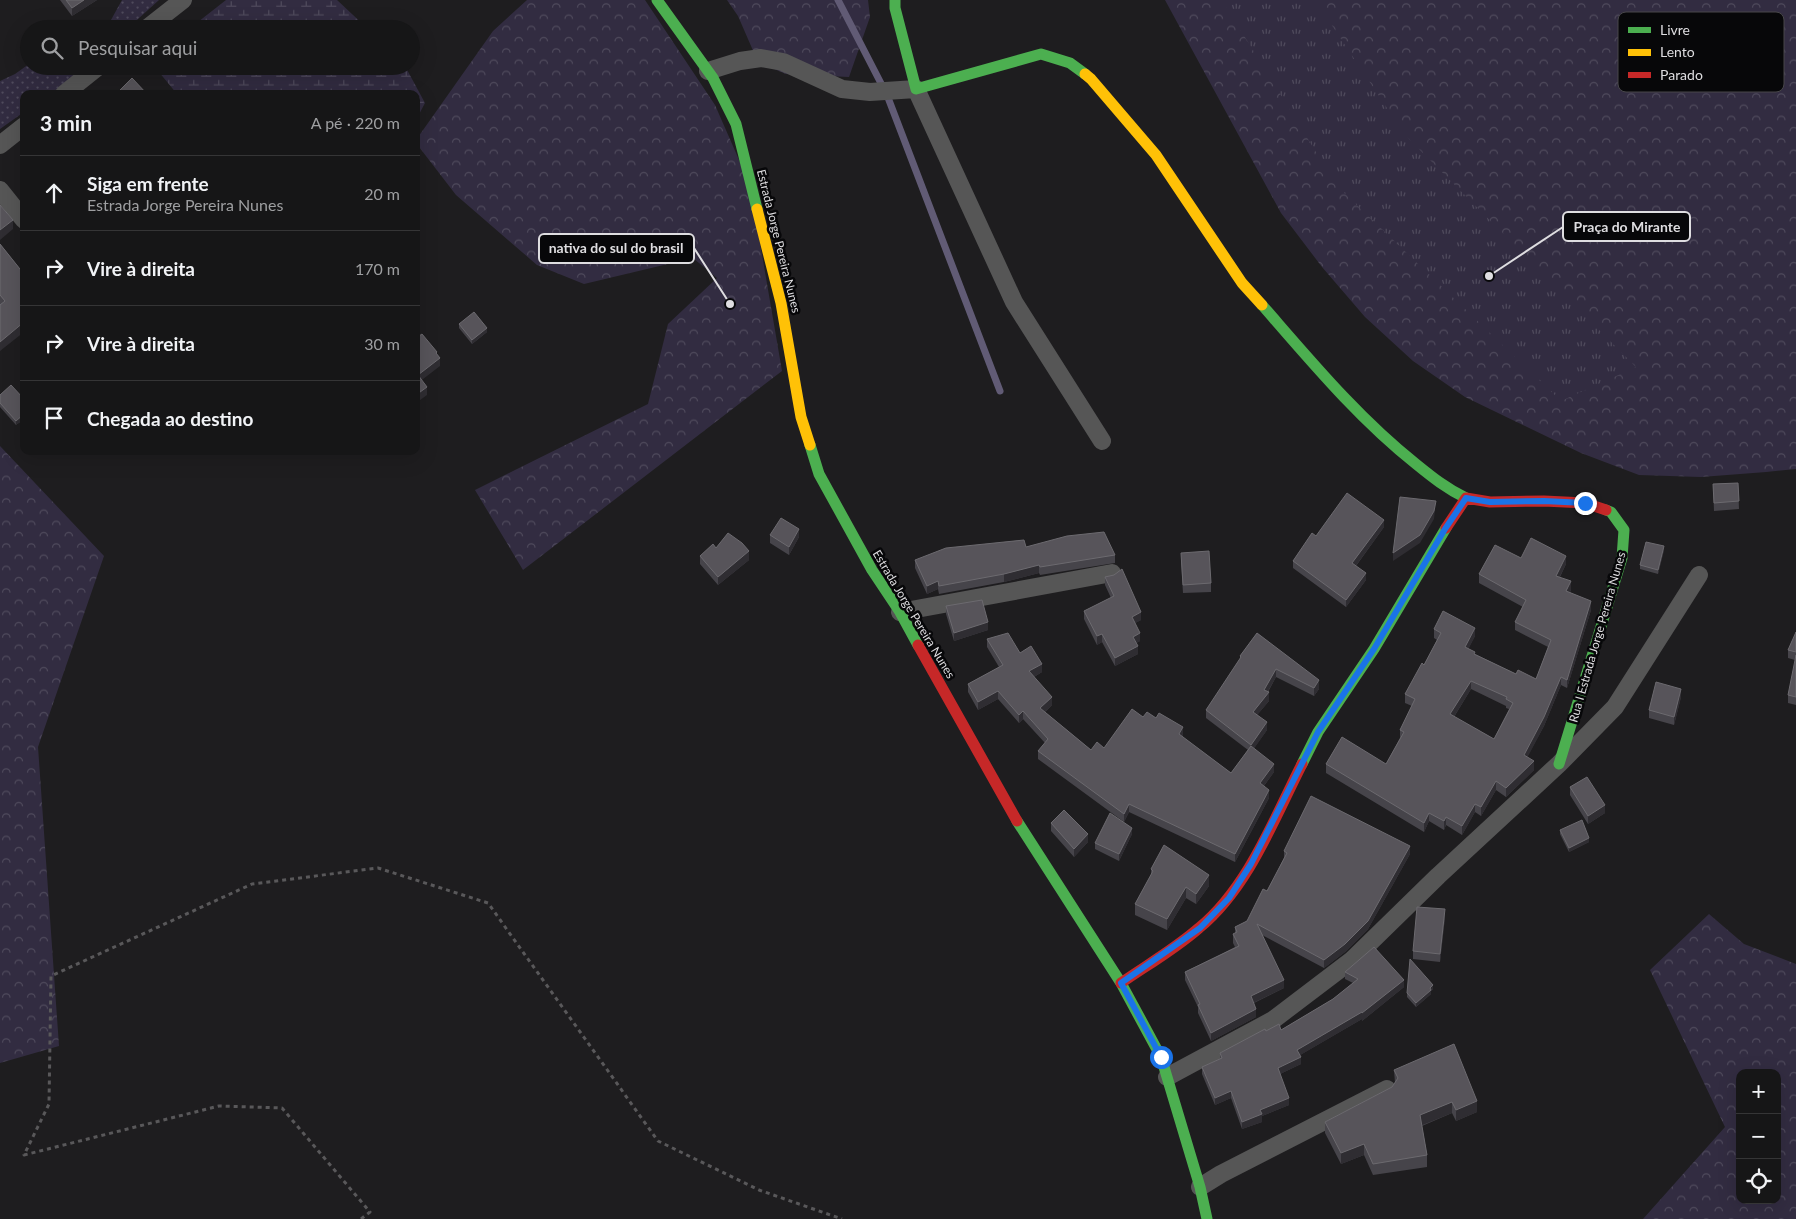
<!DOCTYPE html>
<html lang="pt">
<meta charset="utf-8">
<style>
body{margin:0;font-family:Lato,sans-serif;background:#1f1f20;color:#f1f3f6}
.controls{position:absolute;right:15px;bottom:15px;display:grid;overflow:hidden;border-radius:10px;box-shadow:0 5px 20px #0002}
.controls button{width:45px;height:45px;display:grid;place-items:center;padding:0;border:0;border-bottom:1px solid #353536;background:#161617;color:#f1f3f6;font:25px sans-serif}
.stop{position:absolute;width:15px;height:15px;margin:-11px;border:4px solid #1a73e8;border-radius:50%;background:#fff}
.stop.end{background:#1a73e8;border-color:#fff;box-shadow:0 1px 5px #0008}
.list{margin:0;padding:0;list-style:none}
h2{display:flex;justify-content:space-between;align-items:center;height:65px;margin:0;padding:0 20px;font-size:21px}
h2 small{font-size:16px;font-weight:400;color:#9e9fa1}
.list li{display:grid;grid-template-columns:32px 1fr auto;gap:15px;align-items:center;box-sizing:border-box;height:75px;padding:0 20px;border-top:1px solid #353536}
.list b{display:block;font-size:19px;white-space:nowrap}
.list p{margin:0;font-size:16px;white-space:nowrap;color:#9e9fa1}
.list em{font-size:16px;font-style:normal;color:#9e9fa1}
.icon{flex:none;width:28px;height:28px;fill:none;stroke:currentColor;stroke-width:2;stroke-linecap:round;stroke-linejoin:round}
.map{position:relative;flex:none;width:1796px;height:1219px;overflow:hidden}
.search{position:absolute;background:#161617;box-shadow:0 5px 20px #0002;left:20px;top:20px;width:400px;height:55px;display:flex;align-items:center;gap:12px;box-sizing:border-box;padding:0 18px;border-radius:28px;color:#9e9fa1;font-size:19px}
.panel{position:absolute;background:#161617;box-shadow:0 5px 20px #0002;left:20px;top:90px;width:400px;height:365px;border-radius:10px}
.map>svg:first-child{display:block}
.grass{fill:url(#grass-dots)}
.forest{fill:url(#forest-crowns);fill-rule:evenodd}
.wetland{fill:url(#wetland-marsh)}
.park{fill:url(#park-tufts)}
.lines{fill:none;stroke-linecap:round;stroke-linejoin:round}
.stream{stroke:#615b75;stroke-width:7}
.path{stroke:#59585a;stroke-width:3;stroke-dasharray:4 4;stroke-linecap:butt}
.street{stroke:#565656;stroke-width:18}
.fast{stroke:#4caf50;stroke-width:11}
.slow{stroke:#ffc107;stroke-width:11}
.jam{stroke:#c62828;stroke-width:11}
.wall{fill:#46444a;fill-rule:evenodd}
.shaded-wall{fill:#2f2d32}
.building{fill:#57545a;stroke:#6c6a6f;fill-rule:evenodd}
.route{stroke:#1a73e8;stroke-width:6}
.labels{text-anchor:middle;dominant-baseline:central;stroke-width:5;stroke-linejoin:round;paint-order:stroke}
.street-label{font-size:12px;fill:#dedde0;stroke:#070709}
.key{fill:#070709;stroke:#48474a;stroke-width:1}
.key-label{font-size:14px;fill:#dedde0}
.leader{fill:none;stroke:#dedde0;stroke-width:2}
.callout-dot{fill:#dedde0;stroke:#070709;stroke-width:2}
.callout{fill:#070709;stroke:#dedde0;stroke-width:2}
.callout-label{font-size:14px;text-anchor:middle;font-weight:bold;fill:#dedde0}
</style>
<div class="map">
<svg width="1796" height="1219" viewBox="0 0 1796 1219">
<defs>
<pattern id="grass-dots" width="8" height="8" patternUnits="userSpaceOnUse" patternTransform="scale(1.25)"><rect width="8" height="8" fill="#322c41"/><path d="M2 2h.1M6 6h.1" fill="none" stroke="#4f4a5c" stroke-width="1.8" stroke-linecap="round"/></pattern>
<pattern id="forest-crowns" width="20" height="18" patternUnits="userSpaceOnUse" patternTransform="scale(1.25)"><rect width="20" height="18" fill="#322c41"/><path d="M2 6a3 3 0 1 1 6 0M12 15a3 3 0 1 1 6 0" fill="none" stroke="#4f4a5c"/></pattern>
<pattern id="wetland-marsh" width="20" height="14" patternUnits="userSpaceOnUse" patternTransform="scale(1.25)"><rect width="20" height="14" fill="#322c41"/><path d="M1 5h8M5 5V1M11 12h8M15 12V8" fill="none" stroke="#4f4a5c"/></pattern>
<pattern id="park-tufts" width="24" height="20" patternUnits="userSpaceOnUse" patternTransform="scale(1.25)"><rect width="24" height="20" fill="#322c41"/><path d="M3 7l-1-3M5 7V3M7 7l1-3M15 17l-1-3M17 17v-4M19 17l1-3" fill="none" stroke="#4f4a5c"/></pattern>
</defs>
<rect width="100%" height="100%" fill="#1e1d1f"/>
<!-- grass -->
<path class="grass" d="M122,0H159L127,29H106Z
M29,64V66H69L77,75L50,94H24V112L0,129V81L15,74Z"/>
<!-- forest -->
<path class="forest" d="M527,0H645L715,105L750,185L782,371L523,570L475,490L648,404L668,324L717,278L693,258L584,284L537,265L456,195L416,143V140L493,31Z
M727,0H868L870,17L849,77L786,74L758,62L738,16Z
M1165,0H1796V469L1766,472L1701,477L1639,475L1581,453L1465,397L1413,361L1365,317L1322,267L1281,213Z
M0,446L104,556L38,747L59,1046L0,1063Z
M1709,914L1744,944L1796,964V1219H1643L1725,1127L1650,970ZM1740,1073H1777V1200H1740Z"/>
<!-- wetland -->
<path class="wetland" d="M226,0H337L368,29H189Z
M154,66H405L425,103L416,120V94H177Z"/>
<!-- park -->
<path class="park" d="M1222,0H1315L1405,135L1636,367L1561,401L1337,186Z"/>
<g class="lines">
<!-- stream -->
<path class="stream" d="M838,0L887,95L1000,391"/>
<!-- path -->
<path class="path" d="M361,1219L370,1212L282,1108L219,1106L24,1155L49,1104L51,976L252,884L378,868L488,903L658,1141L759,1190L842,1219"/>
<!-- street -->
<path class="street" d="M146,29L183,0
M708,71L740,61L761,58L783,62L842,89L870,92L916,89L1014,302L1102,441
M64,94L99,66
M0,145L24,126
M0,190L24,220
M900,612L1112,573
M1167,1077L1273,1020L1352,960L1438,876L1559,764L1615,707L1699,575
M1200,1187L1221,1174L1387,1089"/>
<!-- fast -->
<path class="fast" d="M657,0L713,78L736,124L757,209
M895,0V8L916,89L1041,54L1070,63L1085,74
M1262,305C1310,360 1358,418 1416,464C1432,477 1447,489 1466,498
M810,445L819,474L872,570L900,612L918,645
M1302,764L1318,732L1374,649L1446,528
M1559,764L1622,558L1624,530L1611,512L1606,510
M1017,821L1121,983L1161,1057L1200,1187L1207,1219"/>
<!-- slow -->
<path class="slow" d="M1085,74L1091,79L1156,155L1242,283L1262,305
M757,209L781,303L801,417L810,445"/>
<!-- jam -->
<path class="jam" d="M1446,528L1466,498L1490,502L1544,501L1585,503L1606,510
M918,645L1017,821
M1121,983C1147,965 1175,949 1199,928C1248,888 1274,819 1302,764"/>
</g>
<!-- wall -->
<path class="wall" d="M60,0H97L72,16Z
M0,244L24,274L0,351Z
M459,324L487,332L472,344L459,328Z
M0,395L24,399V419L16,425L0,407Z
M1738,483L1739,509L1714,511L1713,484Z
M1384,527L1356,566L1366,580L1346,607L1293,568V561L1316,536Z
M770,535L799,537L789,555L770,543Z
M1026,547L1115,555V563L1040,575L1039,573L1004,582L939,594L938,589L927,594L915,568V560Z
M716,548L749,560L718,585L700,564V556Z
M1664,550L1658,574L1640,569V565Z
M1521,558L1566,564L1560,577L1571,590L1570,592L1591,610L1567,688L1561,685L1544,726L1527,757L1534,770L1506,797L1496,790L1481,816L1475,812L1462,835L1446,825L1444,830L1429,821L1424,832L1326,773V764H1386L1400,738V730L1412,706L1405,703V694L1424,665L1437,640L1434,638V629L1475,636L1468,649L1475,654L1516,674L1536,679L1548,647L1515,630V622L1523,607L1479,583V574ZM1471,689L1506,706V708L1509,709L1494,739L1454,717Z
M1181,561L1211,583V592L1183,593Z
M1105,577L1141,620L1135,623L1140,641L1136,643L1138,654L1115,666L1102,642L1097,645L1084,619V611L1111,598L1105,585Z
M946,606L988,630L954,641L946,614Z
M1796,632V705L1788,703V695L1795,660L1788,658V650Z
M1257,633L1319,689L1314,696L1276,677L1268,692L1269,701L1257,715L1267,730L1254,748L1274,772L1264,786L1269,798L1235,862L1129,812L1124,822L1038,759V751L1045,743L1023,719L1019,723L998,699L978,710L968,692V684L999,667L987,647V639L1020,653L1042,672L1034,677L1052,705L1045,712L1091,750L1104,748L1143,717L1183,736L1182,737L1231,773L1248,750L1206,718V710L1240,660V656Z
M1681,697L1674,725L1649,718V710Z
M1570,787L1605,813L1588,824L1570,795Z
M1051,823L1088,842L1074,857L1051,831Z
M1560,830L1589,842L1569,852L1560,834Z
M1132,834L1119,861L1095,849V843Z
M1284,851L1410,854L1368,929L1345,952L1324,968L1262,935L1284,988L1254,1003L1256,1017L1211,1041L1198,1013V1007L1185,980V972L1235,947L1233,943V934H1235V927L1247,921L1267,891L1284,858Z
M1151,869L1209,886L1196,904L1186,898L1167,930L1135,915V904L1151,875Z
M1445,917L1440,962L1413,959V951Z
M1345,972L1404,987L1362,1021V1019L1300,1055L1301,1064L1280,1074L1289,1105L1262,1116V1122L1242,1129L1231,1098L1215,1105L1202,1074V1067L1220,1059V1053L1266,1031L1281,1030L1333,999L1353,983L1345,979Z
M1433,989L1431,991V994L1416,1007L1407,997V993Z
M1394,1070L1477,1112L1456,1121L1452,1113L1422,1126L1427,1155V1167L1373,1175L1364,1155L1341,1164L1325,1133V1122L1392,1087L1395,1083Z"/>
<!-- shaded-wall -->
<path class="shaded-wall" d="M84,0H97L72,16V8Z
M13,220V229L0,240V230Z
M24,322V332L0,351V342Z
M487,328V332L472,344V340Z
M437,352V359L440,358V366L418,383V375Z
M427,387V395L416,403V395Z
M24,414V419L16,425V421Z
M1436,501L1434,519L1420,543L1393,561V553Z
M1384,520V527L1352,571V563Z
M799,529V537L789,555V547Z
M1664,546V550L1658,574V570Z
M749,551V560L718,585V577Z
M1566,556V564L1556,584V576Z
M1039,565V573L1004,582V574Z
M1366,573V580L1346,607V600Z
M938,581V589L927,594V586Z
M1571,581V590L1566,599V591Z
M1591,601V610L1567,688V680Z
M1141,612V620L1132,625V617Z
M988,622V630L954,641V633Z
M1475,628V636L1465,656V647Z
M1140,633V641L1133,645V637Z
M1102,634V642L1097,645V636Z
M1138,646V654L1115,666V658Z
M1042,664V672L1029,680V671Z
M1276,669V677L1264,698V690Z
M1561,677V685L1544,726L1524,764V755Z
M1319,680V689L1314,696V688Z
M1471,681V689L1450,723V714Z
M1681,689V697L1674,725V717Z
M998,691V699L978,710V702Z
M1269,692V701L1253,720V712Z
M1052,697V705L1040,716V708Z
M1023,711V719L1019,723V715Z
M1267,722V730L1251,753V745Z
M1183,727V736L1179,742V734Z
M1534,761V770L1506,797V788Z
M1274,764V772L1260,791V783Z
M1496,781V790L1481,816V807Z
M1269,790V798L1235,862V854Z
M1129,804V812L1124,822V814Z
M1475,804V812L1462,835V826Z
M1605,805V813L1588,824V816Z
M1429,813V821L1424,832V823Z
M1446,817V825L1444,830V821Z
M1132,828V834L1119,861V854Z
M1088,834V842L1074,857V849Z
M1589,838V842L1569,852V848Z
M1410,846V854L1368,929L1345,952L1324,968V960Z
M1209,875V886L1196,904V894Z
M1186,887V898L1167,930V919Z
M1445,909V917L1440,962V954Z
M1284,980V988L1251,1004V996Z
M1404,980V987L1362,1021V1013Z
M1433,985V989L1431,991V994L1416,1007V1003Z
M1256,1009V1017L1211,1041V1033Z
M1362,1012V1019L1297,1057V1050Z
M1301,1057V1064L1278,1075V1068Z
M1231,1091V1098L1215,1105V1098Z
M1289,1098V1105L1262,1116V1122L1242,1129V1122L1260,1110Z
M1477,1101V1112L1456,1121V1110Z
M1452,1102V1113L1420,1126V1115Z
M1364,1144V1155L1341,1164V1153Z"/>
<!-- building -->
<path class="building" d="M66,0H84L72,8Z
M132,78L147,94H116Z
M0,205L13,220L0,230Z
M0,244L24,274V322L0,342V305L5,301L0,295Z
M474,312L487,328L472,340L459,324Z
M422,334L437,352L436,353L440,358L418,375L427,387L416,395V338Z
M11,385L24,399V414L16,421L0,403V395Z
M1738,483L1739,501L1714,503L1713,484Z
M1347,493L1384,520L1352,563L1366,573L1346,600L1293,561L1312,533L1316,536Z
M1400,497L1436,501L1434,511L1420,535L1393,553Z
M781,518L799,529L789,547L770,535Z
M1104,532L1115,555L1040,567L1039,565L1004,574L939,586L938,581L927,586L915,560L946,548L1024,540L1026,547L1067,536Z
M728,533L742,543L749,551L718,577L700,556L713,544L716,548Z
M1531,538L1566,556L1556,576L1571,581L1566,591L1591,601L1567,680L1561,677L1544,717L1524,755L1534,761L1506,788L1496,781L1481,807L1475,804L1462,826L1446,817L1444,821L1429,813L1424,823L1326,764L1342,737L1386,764L1404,732L1400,730L1415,699L1405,694L1422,663L1424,665L1441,633L1434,629L1443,611L1475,628L1465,647L1475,652L1474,654L1516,674L1518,670L1536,679L1551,640L1515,622L1526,600L1479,574L1495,545L1521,558ZM1471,681L1507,697L1506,699L1513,703L1494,739L1450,714Z
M1646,542L1664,546L1658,570L1640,565Z
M1209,551L1211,583L1183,585L1181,553Z
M1122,569L1141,612L1132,617L1140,633L1133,637L1138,646L1115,658L1102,634L1097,636L1084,611L1114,596L1105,577L1114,575Z
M982,600L988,622L954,633L946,606Z
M1796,632V652L1788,650Z
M1008,633L1020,653L1031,646L1042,664L1029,671L1052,697L1040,708L1091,750L1097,742L1104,748L1132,709L1143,717L1147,712L1156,718L1159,713L1183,727L1179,734L1231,773L1251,746L1274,764L1260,783L1269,790L1235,854L1129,804L1124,814L1038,751L1048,739L1023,711L1019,715L998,691L978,702L968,684L1003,665L987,639Z
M1257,633L1319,680L1314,688L1276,669L1264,690L1269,692L1253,712L1267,722L1251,745L1206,710L1241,657L1240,656Z
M1796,655V697L1788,695Z
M1656,682L1681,689L1674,717L1649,710Z
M1587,777L1605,805L1588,816L1570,787Z
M1311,796L1410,846L1368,921L1345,944L1324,960L1257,924L1284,980L1251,996L1256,1009L1211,1033L1198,1005L1200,1004L1185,972L1239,946L1233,934L1237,932L1235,927L1247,921L1263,889L1267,891L1287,853L1284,851Z
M1064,810L1088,834L1074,849L1051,823Z
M1110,813L1132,828L1119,854L1095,843Z
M1582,820L1589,838L1569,848L1560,830Z
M1164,845L1209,875L1196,894L1186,887L1167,919L1135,904L1153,871L1151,869Z
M1417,907L1445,909L1440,954L1413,951Z
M1374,947L1404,980L1362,1013V1012L1297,1050L1301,1057L1278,1068L1289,1098L1260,1110L1262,1114L1242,1122L1231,1091L1215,1098L1202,1067L1222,1058L1220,1053L1265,1029L1266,1031L1279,1024L1281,1030L1333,999L1358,979L1345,972Z
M1410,959L1433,985L1430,988L1431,990L1416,1003L1407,993Z
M1454,1044L1477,1101L1456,1110L1452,1102L1420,1115L1427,1155L1373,1164L1364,1144L1341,1153L1325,1122L1392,1087L1398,1078L1394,1070Z"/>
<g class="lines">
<!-- route -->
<path class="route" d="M1161,1057L1121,983L1200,928L1229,898L1251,864L1318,732L1374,649L1445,529L1466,498L1490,502L1544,501L1585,503"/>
</g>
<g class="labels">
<!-- street labels -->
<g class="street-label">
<text transform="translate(779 241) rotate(76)">Estrada Jorge Pereira Nunes</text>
<text transform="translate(914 614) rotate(59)">Estrada Jorge Pereira Nunes</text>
<text transform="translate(1597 637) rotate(-74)">Rua I Estrada Jorge Pereira Nunes</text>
</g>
</g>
<!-- legend -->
<rect x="1618" y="12" width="166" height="80" rx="8" class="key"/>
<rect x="1628" y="27" width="23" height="6" fill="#4caf50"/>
<rect x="1628" y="49" width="23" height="7" fill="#ffc107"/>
<rect x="1628" y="72" width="23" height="6" fill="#c62828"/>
<g class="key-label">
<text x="1660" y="35">Livre</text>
<text x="1660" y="57">Lento</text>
<text x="1660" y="80">Parado</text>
</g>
<!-- callouts -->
<path class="leader" d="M1489 276L1563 227M730 304L694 248"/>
<g class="callout-dot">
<circle cx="1489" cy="276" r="5"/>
<circle cx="730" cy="304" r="5"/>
</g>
<g class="callout">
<rect x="1563" y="212" width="127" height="29" rx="5"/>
<rect x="539" y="234" width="155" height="29" rx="5"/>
</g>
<g class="callout-label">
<text x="1627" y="232">Praça do Mirante</text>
<text x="616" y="253">nativa do sul do brasil</text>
</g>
</svg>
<div class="controls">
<button>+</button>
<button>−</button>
<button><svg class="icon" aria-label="locate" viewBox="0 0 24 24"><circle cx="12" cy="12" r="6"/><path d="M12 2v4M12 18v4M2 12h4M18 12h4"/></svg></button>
</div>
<div class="stop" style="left:1161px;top:1057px"></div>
<div class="stop end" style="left:1585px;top:503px"></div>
<div class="search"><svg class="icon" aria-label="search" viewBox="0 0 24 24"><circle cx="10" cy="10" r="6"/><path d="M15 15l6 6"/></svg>Pesquisar aqui</div>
<section class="panel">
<h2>3 min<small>A pé · 220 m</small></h2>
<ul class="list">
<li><svg class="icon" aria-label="ahead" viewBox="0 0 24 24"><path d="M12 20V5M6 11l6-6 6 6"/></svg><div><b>Siga em frente</b><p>Estrada Jorge Pereira Nunes</p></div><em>20 m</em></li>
<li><svg class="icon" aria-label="right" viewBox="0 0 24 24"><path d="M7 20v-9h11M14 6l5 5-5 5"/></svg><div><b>Vire à direita</b></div><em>170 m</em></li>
<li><svg class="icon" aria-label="right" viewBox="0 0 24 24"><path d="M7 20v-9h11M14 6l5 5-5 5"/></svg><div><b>Vire à direita</b></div><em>30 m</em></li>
<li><svg class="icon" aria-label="arrive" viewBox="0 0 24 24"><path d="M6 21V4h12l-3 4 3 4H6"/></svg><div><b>Chegada ao destino</b></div></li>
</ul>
</section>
</div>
